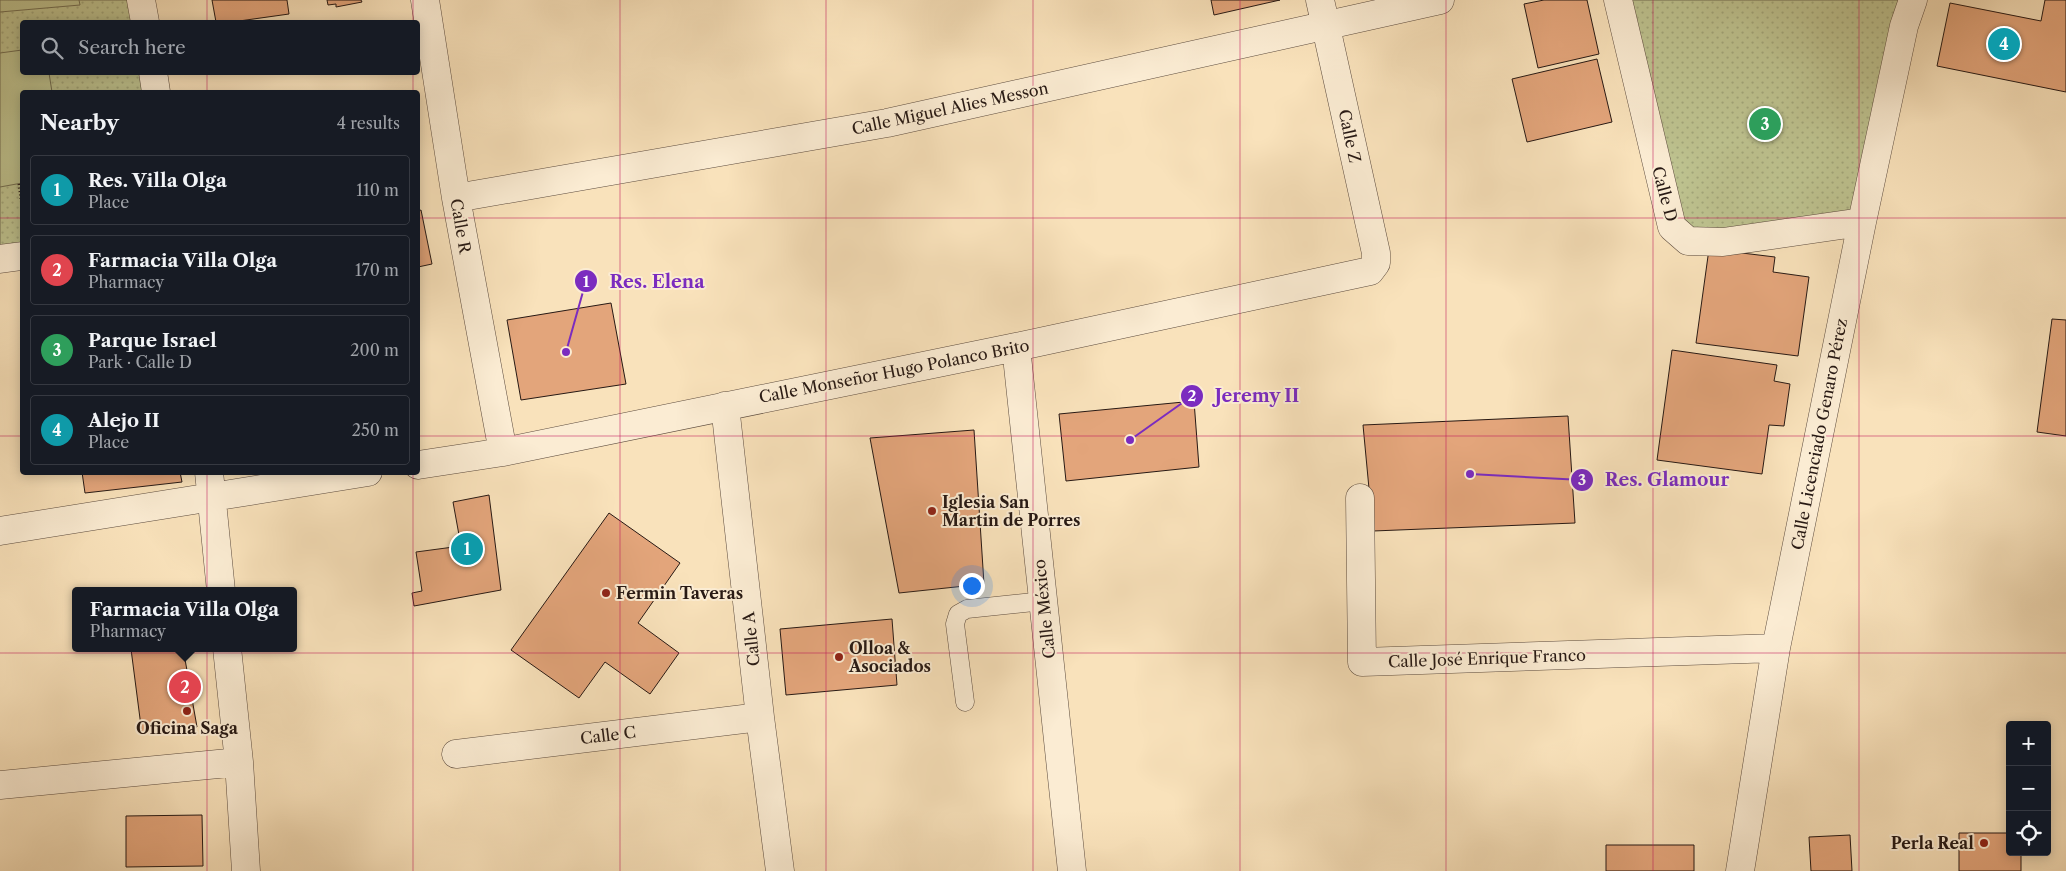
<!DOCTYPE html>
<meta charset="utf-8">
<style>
body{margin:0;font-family:"Libre Caslon Text",serif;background:#20242c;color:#f1f3f6}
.controls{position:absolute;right:15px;bottom:15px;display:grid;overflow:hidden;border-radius:5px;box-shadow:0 2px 12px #0003}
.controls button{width:45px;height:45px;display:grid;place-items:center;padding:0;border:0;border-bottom:1px solid #363941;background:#171b24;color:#f1f3f6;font:25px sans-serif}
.you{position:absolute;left:971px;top:585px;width:18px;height:18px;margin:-12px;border:4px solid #fff;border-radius:50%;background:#1a73e8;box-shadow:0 0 0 8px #1a73e833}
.badge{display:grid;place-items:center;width:32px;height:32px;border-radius:50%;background:#2563eb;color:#fff;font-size:16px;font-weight:700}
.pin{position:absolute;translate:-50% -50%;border:2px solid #fff;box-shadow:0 1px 5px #0006}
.popup{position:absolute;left:72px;top:587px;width:225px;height:65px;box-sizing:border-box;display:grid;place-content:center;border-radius:5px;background:#171b24;filter:drop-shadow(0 1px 4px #0005);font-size:16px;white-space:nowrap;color:#9ea1a6}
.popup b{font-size:19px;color:#f1f3f6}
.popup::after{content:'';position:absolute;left:50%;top:100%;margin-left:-10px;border:10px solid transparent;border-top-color:#171b24}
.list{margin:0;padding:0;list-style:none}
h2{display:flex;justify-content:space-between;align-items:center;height:65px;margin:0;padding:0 20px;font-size:21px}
h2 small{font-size:16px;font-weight:400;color:#9ea1a6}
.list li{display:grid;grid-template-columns:32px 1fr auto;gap:15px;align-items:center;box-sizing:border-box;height:70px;margin:0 10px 10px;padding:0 10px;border:1px solid #363941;border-radius:5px}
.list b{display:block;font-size:19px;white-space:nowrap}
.list p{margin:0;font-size:16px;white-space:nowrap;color:#9ea1a6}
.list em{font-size:16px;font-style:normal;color:#9ea1a6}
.icon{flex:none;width:28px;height:28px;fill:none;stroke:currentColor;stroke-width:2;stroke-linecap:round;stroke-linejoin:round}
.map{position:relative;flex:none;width:2066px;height:871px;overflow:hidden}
.search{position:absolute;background:#171b24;box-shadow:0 2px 12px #0003;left:20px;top:20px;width:400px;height:55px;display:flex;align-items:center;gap:12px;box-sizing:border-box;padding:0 18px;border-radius:5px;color:#9ea1a6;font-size:19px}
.panel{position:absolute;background:#171b24;box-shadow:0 2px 12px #0003;left:20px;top:90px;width:400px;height:385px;border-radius:5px}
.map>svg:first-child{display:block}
.green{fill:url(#green-dots);stroke:#726e52}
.pitch{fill:#bec390;stroke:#726e52}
.building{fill:#e3a57b;stroke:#271914}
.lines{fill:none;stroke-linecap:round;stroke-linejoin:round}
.service-casing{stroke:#5c4b3e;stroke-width:19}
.minor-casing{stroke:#5c4b3e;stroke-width:29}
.path{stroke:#271914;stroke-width:3;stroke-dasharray:1 2.5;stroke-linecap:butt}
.service{stroke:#fbecd3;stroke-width:18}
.minor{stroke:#fbecd3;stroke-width:28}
.grid{fill:none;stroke:#c2185b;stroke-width:1;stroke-opacity:0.55}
.poi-dot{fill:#8f2418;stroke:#fbecd3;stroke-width:2}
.labels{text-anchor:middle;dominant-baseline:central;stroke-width:4;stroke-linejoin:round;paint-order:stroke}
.street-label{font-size:16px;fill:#271914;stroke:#fbecd3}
.poi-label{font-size:16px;font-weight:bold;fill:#271914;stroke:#fbecd3;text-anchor:start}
.leader{fill:none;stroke:#7b2cbf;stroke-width:2}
.callout-dot{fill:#7b2cbf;stroke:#fbecd3;stroke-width:2}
.mark-label{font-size:15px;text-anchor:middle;font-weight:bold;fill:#fff}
.callout-label{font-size:18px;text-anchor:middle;font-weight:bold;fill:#7b2cbf;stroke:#fbecd3;stroke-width:4;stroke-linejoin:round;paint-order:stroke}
</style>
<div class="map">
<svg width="2066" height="871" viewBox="0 0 2066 871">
<defs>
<pattern id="green-dots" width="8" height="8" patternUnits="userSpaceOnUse" patternTransform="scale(1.25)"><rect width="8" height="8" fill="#bec390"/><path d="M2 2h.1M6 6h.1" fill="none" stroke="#a3a77b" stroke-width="1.8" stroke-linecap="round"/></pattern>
</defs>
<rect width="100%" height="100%" fill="#f9e2bb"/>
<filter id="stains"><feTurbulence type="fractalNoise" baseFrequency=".004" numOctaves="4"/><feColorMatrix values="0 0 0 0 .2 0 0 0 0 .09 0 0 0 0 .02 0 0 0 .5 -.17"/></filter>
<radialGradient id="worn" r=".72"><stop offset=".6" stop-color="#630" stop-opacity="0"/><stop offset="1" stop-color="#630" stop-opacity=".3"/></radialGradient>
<!-- green -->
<path class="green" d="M0,0H141L145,22H22V72L153,73L156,92H22V256L0,259Z
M1618,0H1913L1862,222L1688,241Z"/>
<!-- pitch -->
<path class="pitch" d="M0,0H79L80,5L0,12Z
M22,50V72L49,73L52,92H22V183L0,187V53Z"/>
<!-- building -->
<path class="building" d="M212,0H287L289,14L232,22H216Z
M327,0H361L362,2L336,7V4L328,5Z
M1211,0H1280L1214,15Z
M1544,0H1587L1599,54L1538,68L1524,4Z
M2045,0H2066V92L1937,66L1950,3L2041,21Z
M1597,59L1612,122L1527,142L1512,79Z
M421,210L432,264L418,267V211Z
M1709,249L1775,257L1773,272L1809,277L1798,356L1696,343Z
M611,303L626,384L521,400L507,320Z
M2052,319L2066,320V436L2037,432Z
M1672,350L1777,365L1774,381L1790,384L1784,426L1769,425L1762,474L1657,460Z
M1194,401L1199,467L1066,481L1059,414Z
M1568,416L1575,523L1373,531L1363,425Z
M974,430L984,584L899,593L870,438Z
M82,472H180L182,482L85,493Z
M489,495L501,590L414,606L412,593L422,591L416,552L461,546L453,502Z
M609,513L680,563L638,623L679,653L650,694L605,662L579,698L511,650Z
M892,619L897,685L786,695L780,629Z
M183,648L197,727L142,734L131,649Z
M202,815L203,866L126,867V816Z
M1959,833H2010V852H2021V871H1959Z
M1850,835L1852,871H1811L1809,837Z
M1606,845H1694V871H1606Z"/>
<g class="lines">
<!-- service casing -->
<g class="service-casing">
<path id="service" d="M965,702L955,624L958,614L967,609L1043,601"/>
</g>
<!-- minor casing -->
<g class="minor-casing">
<path id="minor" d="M141,0L145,22
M425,0L456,198L503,452
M1618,0L1672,227L1688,241L1723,242L1862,222
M153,72L156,92
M456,198L887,123L1440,0
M0,259L22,256
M1016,347L1072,871
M725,406L760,717L780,871
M418,465L503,452L1016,347L1370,271L1376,263V253L1320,0
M209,472L221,591
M1360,498L1362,662L1776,648
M0,531L368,472
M227,648L239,762L246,871
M456,754L760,717
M0,785L239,762
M1740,871L1776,648L1862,222L1904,26L1913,0"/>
</g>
<!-- path -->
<path class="path" d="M19,184L22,206"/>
<!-- service -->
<use href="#service" class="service"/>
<!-- minor -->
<use href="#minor" class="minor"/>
</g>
<!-- grid -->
<path class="grid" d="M207,0V22M413,0V22M620,0V871M826,0V871M1033,0V871M1240,0V871M1446,0V871M1653,0V871M1859,0V871M207,72V92M413,72V92M0,218H22M418,218H2066M0,436H22M418,436H2066M207,472V871M413,472V871M0,653H2066"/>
<!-- markers -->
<g class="poi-dot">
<circle cx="932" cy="511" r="5"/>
<circle cx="606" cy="593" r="5"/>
<circle cx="839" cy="657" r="5"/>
<circle cx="187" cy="711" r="5"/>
<circle cx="1984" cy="843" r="5"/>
</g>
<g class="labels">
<!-- street labels -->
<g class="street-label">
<text transform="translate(950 108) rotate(-12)">Calle Miguel Alies Messon</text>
<text transform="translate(1350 136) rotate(78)">Calle Z</text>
<text transform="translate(1665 194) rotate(75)">Calle D</text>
<text transform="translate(461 226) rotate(80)">Calle R</text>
<text transform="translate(894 371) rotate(-11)">Calle Monseñor Hugo Polanco Brito</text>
<text transform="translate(1819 434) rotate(-79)">Calle Licenciado Genaro Pérez</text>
<text transform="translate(1044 609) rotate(-96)">Calle México</text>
<text transform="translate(751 639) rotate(-96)">Calle A</text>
<text transform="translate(1487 658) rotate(-2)">Calle José Enrique Franco</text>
<text transform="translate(608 735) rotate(-7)">Calle C</text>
</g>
<!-- poi labels -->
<g class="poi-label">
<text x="942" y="502">Iglesia San<tspan x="942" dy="18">Martin de Porres</tspan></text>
<text x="616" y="593">Fermin Taveras</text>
<text x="849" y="648">Olloa &amp;<tspan x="849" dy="18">Asociados</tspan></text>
<text x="187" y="728" text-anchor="middle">Oficina Saga</text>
<text x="1974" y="843" text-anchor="end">Perla Real</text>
</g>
</g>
<!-- callouts -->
<path class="leader" d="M566 352L586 281M1130 440L1192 396M1470 474L1582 480"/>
<g class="callout-dot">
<circle cx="566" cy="352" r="5"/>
<circle cx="1130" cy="440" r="5"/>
<circle cx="1470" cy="474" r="5"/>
<circle cx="586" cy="281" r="12"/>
<circle cx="1192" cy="396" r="12"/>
<circle cx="1582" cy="480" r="12"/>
</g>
<g class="mark-label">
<text x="586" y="287">1</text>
<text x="1192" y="401">2</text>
<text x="1582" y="485">3</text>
</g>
<g class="callout-label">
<text x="657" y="288">Res. Elena</text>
<text x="1257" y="402">Jeremy II</text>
<text x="1667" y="486">Res. Glamour</text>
</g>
<rect width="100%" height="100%" filter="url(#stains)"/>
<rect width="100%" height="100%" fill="url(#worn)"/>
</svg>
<div class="controls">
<button>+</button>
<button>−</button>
<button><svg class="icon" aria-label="locate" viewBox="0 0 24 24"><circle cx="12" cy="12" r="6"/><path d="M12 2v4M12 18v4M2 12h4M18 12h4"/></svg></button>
</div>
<div class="you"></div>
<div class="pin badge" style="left:467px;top:549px;background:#0f9aa8">1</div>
<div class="pin badge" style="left:185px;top:687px;background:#e0444e">2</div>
<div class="popup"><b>Farmacia Villa Olga</b>Pharmacy</div>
<div class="pin badge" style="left:1765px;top:124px;background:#2e9e5b">3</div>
<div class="pin badge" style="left:2004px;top:44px;background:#0f9aa8">4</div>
<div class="search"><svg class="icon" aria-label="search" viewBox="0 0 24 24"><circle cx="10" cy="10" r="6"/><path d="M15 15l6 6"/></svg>Search here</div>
<section class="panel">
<h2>Nearby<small>4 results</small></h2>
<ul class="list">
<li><span class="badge" style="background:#0f9aa8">1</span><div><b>Res. Villa Olga</b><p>Place</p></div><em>110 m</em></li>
<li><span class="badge" style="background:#e0444e">2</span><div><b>Farmacia Villa Olga</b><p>Pharmacy</p></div><em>170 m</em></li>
<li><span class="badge" style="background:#2e9e5b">3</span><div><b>Parque Israel</b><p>Park · Calle D</p></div><em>200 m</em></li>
<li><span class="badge" style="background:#0f9aa8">4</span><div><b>Alejo II</b><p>Place</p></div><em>250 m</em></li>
</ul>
</section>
</div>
